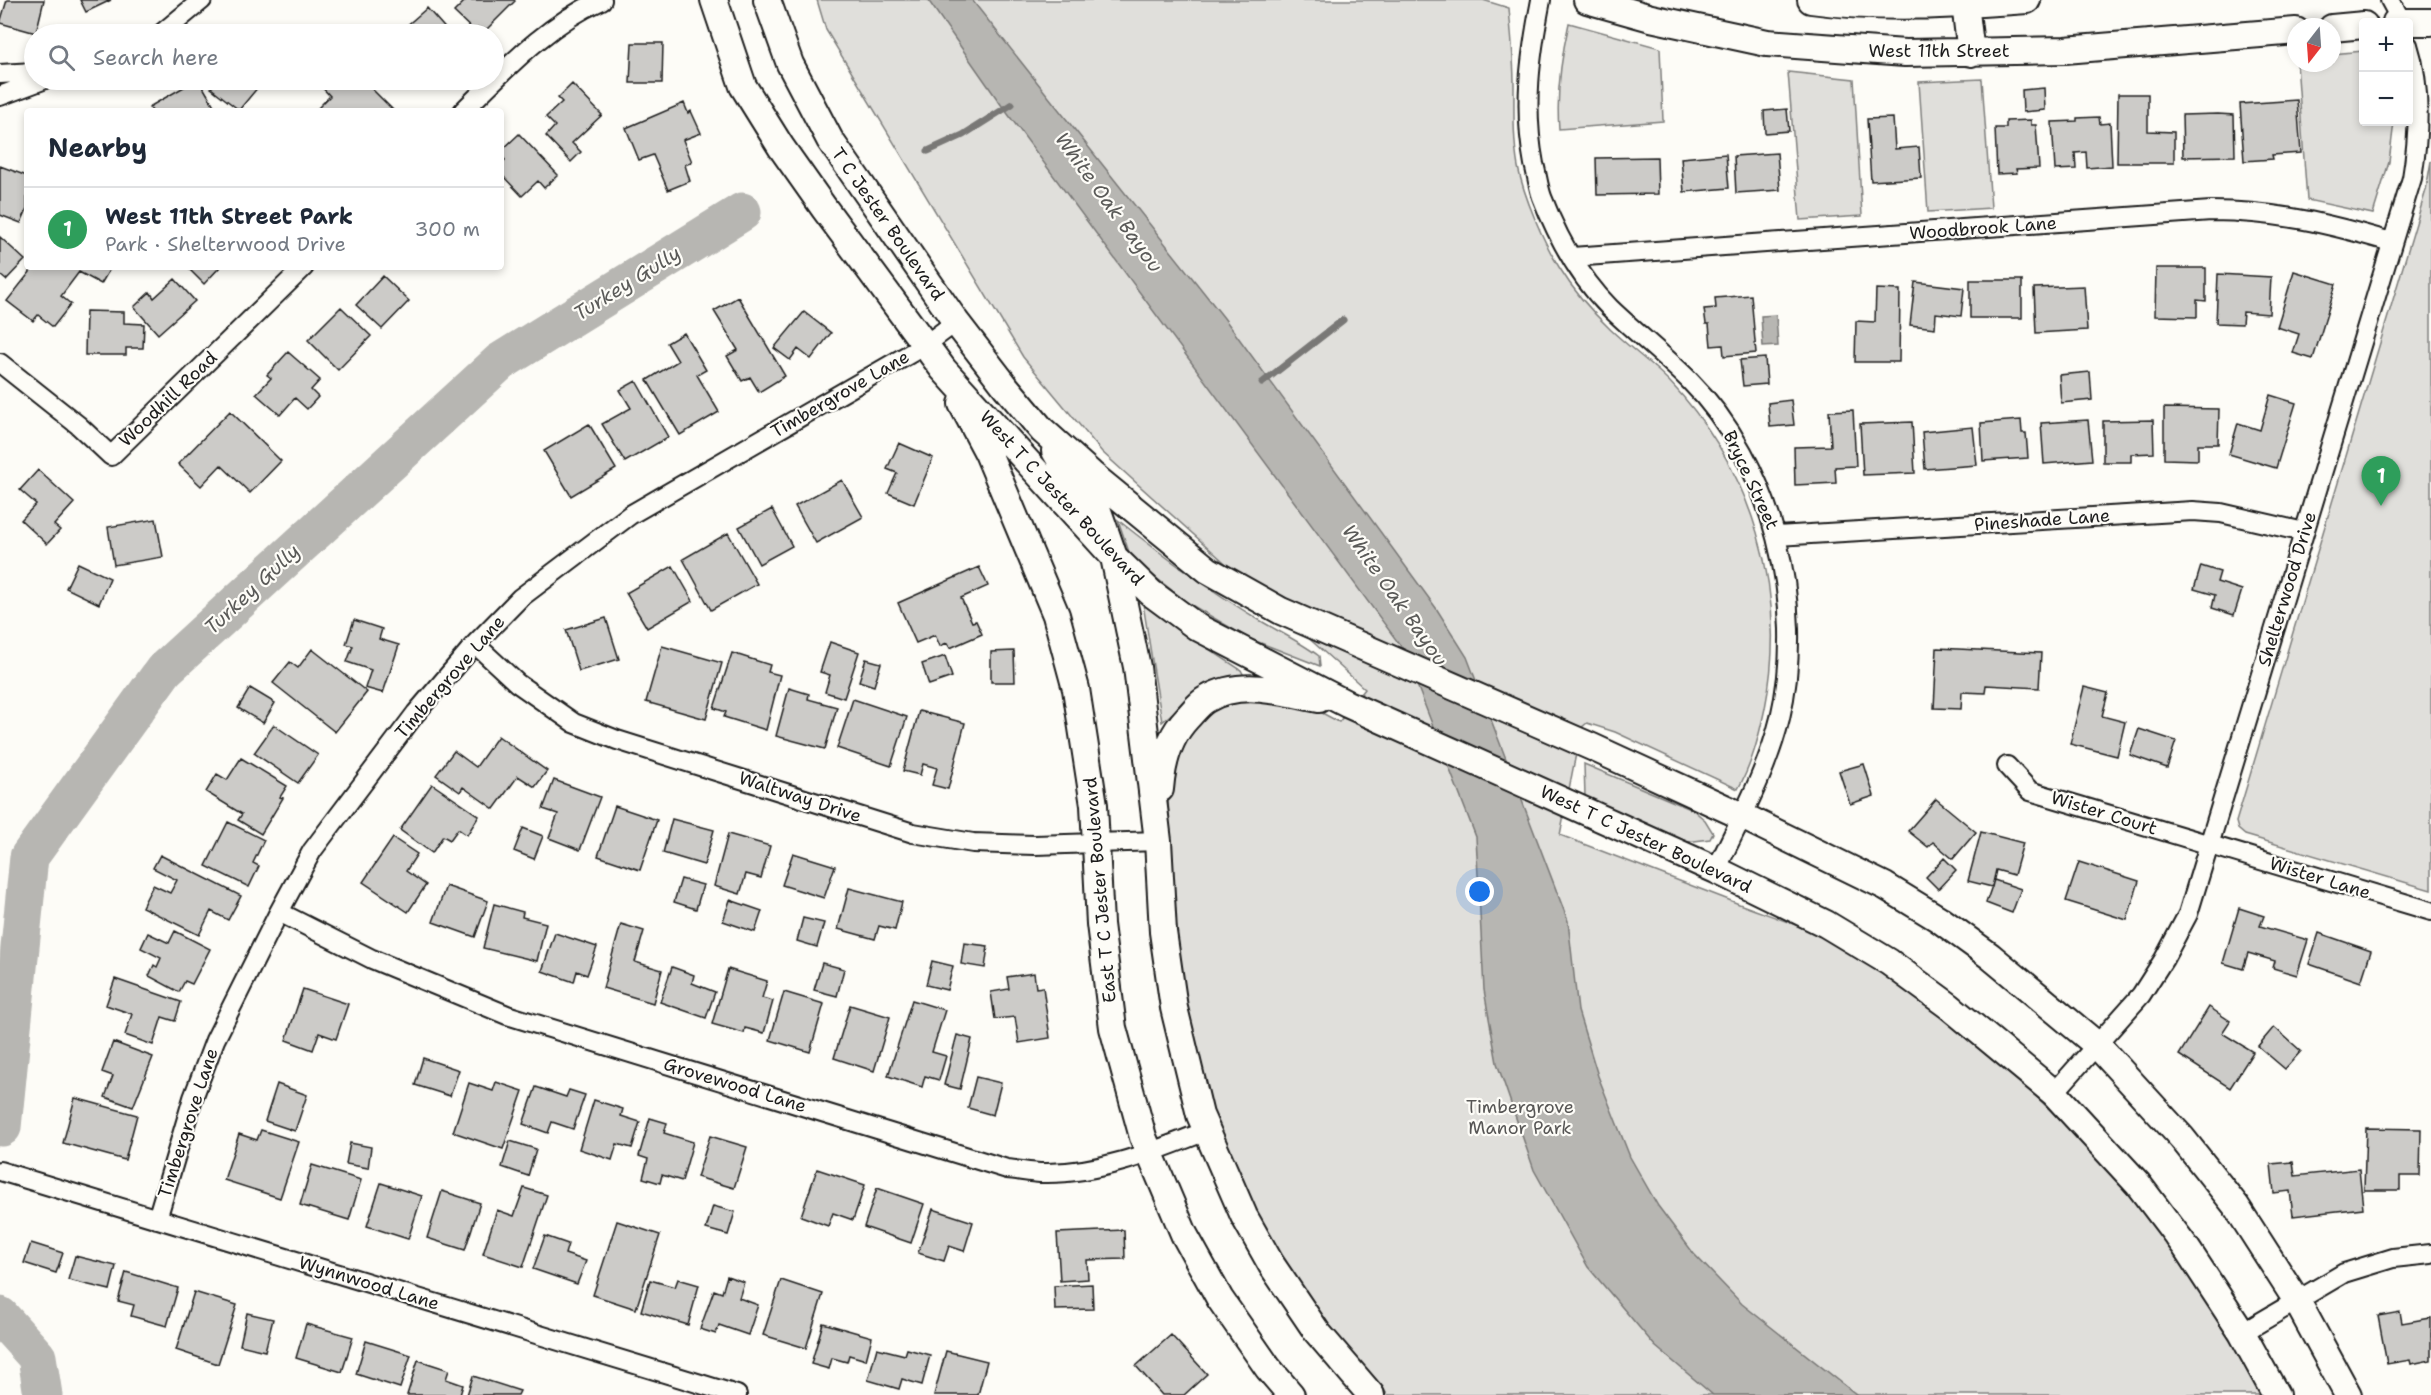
<!DOCTYPE html>
<meta charset="utf-8">
<style>
body{margin:0;font-family:"Shantell Sans",sans-serif;background:#f2f2f3;color:#1f2937}
.controls{position:absolute;right:18px;top:18px;display:grid;overflow:hidden;border-radius:6px;box-shadow:0 3px 9px #0003}
.controls button{width:54px;height:54px;display:grid;place-items:center;padding:0;border:0;border-bottom:2px solid #e0e1e3;background:#fff;color:#1f2937;font:30px sans-serif}
.compass{position:absolute;left:2287px;top:18px;width:54px;height:54px;border-radius:50%;background:#fff;box-shadow:0 3px 9px #0003;rotate:197deg}
.you{position:absolute;left:1480px;top:892px;width:21px;height:21px;margin:-15px;border:4px solid #fff;border-radius:50%;background:#1a73e8;box-shadow:0 0 0 9px #1a73e833}
.badge{display:grid;place-items:center;width:39px;height:39px;border-radius:50%;background:#0b8043;color:#fff;font-size:20px;font-weight:700}
.pin{position:absolute;translate:-50% -50px;filter:drop-shadow(0 2px 3px #0008)}
.pin::after{content:'';position:absolute;top:32px;width:21px;height:18px;background:inherit;clip-path:polygon(0 0,100% 0,50% 100%)}
.list{margin:0;padding:0;list-style:none}
h2{display:flex;justify-content:space-between;align-items:center;height:78px;margin:0;padding:0 24px;font-size:26px}
h2 small{font-size:20px;font-weight:400;color:#747a83}
.list li{display:grid;grid-template-columns:39px 1fr auto;gap:18px;align-items:center;box-sizing:border-box;height:84px;padding:0 24px;border-top:2px solid #e0e1e3}
.list b{display:block;font-size:22px;white-space:nowrap}
.list p{margin:0;font-size:20px;white-space:nowrap;color:#747a83}
.list em{font-size:20px;font-style:normal;color:#747a83}
.icon{flex:none;width:33px;height:33px;fill:none;stroke:currentColor;stroke-width:2;stroke-linecap:round;stroke-linejoin:round}
.map{position:relative;flex:none;width:2431px;height:1395px;overflow:hidden}
.search{position:absolute;background:#fff;box-shadow:0 3px 9px #0003;left:24px;top:24px;width:480px;height:66px;display:flex;align-items:center;gap:15px;box-sizing:border-box;padding:0 21px;border-radius:33px;color:#747a83;font-size:22px}
.panel{position:absolute;background:#fff;box-shadow:0 3px 9px #0003;left:24px;top:108px;width:480px;height:162px;border-radius:6px}
.map>svg:first-child{display:block}
.green{fill:#e0dfdb;stroke:#7e7e7c;stroke-width:1.5}
.water{fill:#b7b6b2;stroke:#797876;stroke-width:1.5}
.lines{fill:none;stroke-linecap:round;stroke-linejoin:round}
.stream{stroke:#797876;stroke-width:7}
.river{stroke:#b7b6b2;stroke-width:39}
.building{fill:#cccbc8;stroke:#1c1c1c;stroke-width:1.5}
.street-casing{stroke:#1c1c1c;stroke-width:22}
.secondary-casing{stroke:#1c1c1c;stroke-width:30}
.street{stroke:#fdfcf7;stroke-width:18}
.secondary{stroke:#fdfcf7;stroke-width:26}
.labels{text-anchor:middle;dominant-baseline:central;stroke-width:4.5;stroke-linejoin:round;paint-order:stroke}
.street-label{font-size:18px;fill:#1c1c1c;stroke:#fdfcf7}
.park-label{font-size:18px;fill:#575655;stroke:#fdfcf7}
.water-label{font-size:20px;font-style:italic;fill:#5a5a58;stroke:#fdfcf7}
</style>
<div class="map">
<svg width="2431" height="1395" viewBox="0 0 2431 1395">
<rect width="100%" height="100%" fill="#fdfcf7"/>
<filter id="ink" filterUnits="userSpaceOnUse"><feTurbulence type="fractalNoise" baseFrequency=".0167" numOctaves="2"/><feDisplacementMap in="SourceGraphic" scale="12" xChannelSelector="R" yChannelSelector="G"/><feConvolveMatrix kernelMatrix="1 2 1 2 8 2 1 2 1" color-interpolation-filters="sRGB"/></filter>
<g filter="url(#ink)">
<!-- green -->
<path class="green" d="M817,0H1483L1509,8C1511,34 1514,60 1514,85C1514,113 1513,139 1518,167C1524,197 1543,241 1559,267C1573,290 1592,312 1611,330C1630,348 1651,363 1669,381C1752,468 1789,590 1765,708C1759,736 1752,764 1738,789L1615,732L1587,723L1581,728L1560,835C1618,857 1676,880 1734,902C1761,913 1790,921 1816,934C1870,960 1920,997 1966,1035C2088,1134 2189,1255 2261,1395H1388L1329,1330L1262,1227L1211,1109L1198,1067L1175,948L1167,777L1170,759L1203,712L1241,697L1309,706L1339,722L1365,689L1102,452L1023,357L826,30Z
M1569,23L1660,48L1663,121L1559,129C1556,92 1561,58 1569,23Z
M2363,51L2364,122H2394L2389,162L2373,214L2307,200L2297,63H2332V54Z
M1788,72L1854,79L1862,216L1800,220Z
M1982,79L1991,208L1928,212L1919,82Z
M2431,161V890L2245,835L2238,829L2236,822L2426,190Z
M1118,520C1162,555 1208,589 1256,618C1277,631 1299,641 1319,656L1320,666L1248,638L1188,603L1131,558Z
M1143,604L1175,627L1241,670L1243,674L1241,677L1188,700L1162,722Z
M1584,764L1693,810L1705,820L1713,833L1710,839L1686,842L1673,840L1585,797Z"/>
<!-- water -->
<path class="water" d="M928,0H972L1224,318L1436,608L1467,657L1568,921L1578,1011L1598,1076L1630,1157L1658,1206L1694,1254L1742,1304L1857,1395H1713L1655,1346L1588,1267L1534,1170L1497,1063L1484,990L1476,837L1403,649L1002,106Z
M1776,315L1778,346L1763,347L1761,316Z"/>
<g class="lines">
<!-- stream -->
<path class="stream" d="M928,151L963,135L1012,104
M1262,383L1343,320"/>
<!-- river -->
<path class="river" d="M2,1127L29,857L164,670L500,362L742,212
M0,1316L37,1357L43,1395"/>
</g>
<!-- building -->
<path class="building" d="M7,0H44L36,33L0,23Z
M80,0H111L86,12Z
M466,0H514L515,1L482,34H477L454,12Z
M427,8L450,34H397Z
M632,43H663L662,83H630Z
M196,80H199L216,109L212,111H152L149,107Z
M218,80H264L239,110L211,88Z
M323,80H363L394,111H315L330,96L319,84Z
M572,84L602,115L572,143L581,152L571,162L546,136L555,126L546,117L562,102L558,98Z
M2044,88L2045,110L2023,112L2022,90Z
M2118,94H2148V131L2174,132V163H2117Z
M2297,100L2301,153L2272,155L2273,159L2244,161L2240,104Z
M684,103L688,113L691,111L701,133L683,140L692,162L685,165L690,181L668,190L653,155L639,160L626,128Z
M1787,109L1789,131L1765,133L1764,111Z
M2218,114L2234,115L2235,156L2183,157L2182,115Z
M2099,117L2100,124L2110,123L2112,166L2087,168L2086,152L2075,153L2076,169L2055,170L2052,122L2077,121V118Z
M1893,118L1895,149L1919,147L1921,178L1871,181L1867,119Z
M2031,120V125H2036L2039,168L2016,169L2017,173L1997,174L1995,128H2006V121Z
M519,134L558,175L544,188L538,181L522,196L501,174V164L505,160L501,155V151Z
M1777,153L1780,190L1736,193L1734,156Z
M1726,154L1729,188L1684,192L1681,158Z
M1657,157L1658,194L1597,195L1596,158Z
M0,166L27,176V209L21,223L0,215Z
M0,237L25,260L6,280L0,275Z
M34,267L79,268L111,267L101,284L79,272L61,296L71,304L53,327L38,315L33,321L7,301Z
M187,267H220L204,284Z
M2156,268H2206V301L2197,300V317L2155,316Z
M2294,271L2336,284L2313,359L2293,353L2299,334L2277,327Z
M2218,274L2271,277L2269,314L2243,312L2242,324L2216,323Z
M383,276L409,301L382,329L356,305Z
M175,279L195,301L158,334L134,307L150,292L154,298Z
M1970,280H2022V318H1970Z
M1915,282L1964,288L1961,316L1936,313L1935,328L1910,325Z
M2084,286L2087,330L2036,333L2034,288Z
M1876,289L1900,290L1899,362H1855L1856,321L1875,322Z
M1751,295L1756,353L1724,356L1723,345L1711,346L1709,324H1706L1704,309L1716,308L1715,298Z
M738,297L785,376L759,392L750,377L742,381L727,356L738,350L714,311Z
M341,307L371,336L338,370L308,340Z
M86,311L124,312V323L144,324L143,348H126V355H85Z
M804,312L831,333L811,359L798,349L790,360L774,348Z
M684,333L706,370L697,375L719,412L680,435L647,380L678,361L667,343Z
M288,352L320,380L311,390L318,397L307,409L295,398L280,415L256,394L271,378L267,375Z
M1765,358L1767,384L1743,386L1740,360Z
M2090,372L2092,400L2061,403L2059,375Z
M636,381L668,437L625,462L602,424L631,408L620,390Z
M2270,395L2296,403L2276,468L2229,454L2238,423L2260,430Z
M1791,400L1794,425L1770,427L1768,403Z
M2164,408L2219,409L2218,444H2198V460L2164,459Z
M1853,410L1856,466L1835,467L1836,483L1795,485L1794,447L1831,446L1829,411Z
M230,411L281,461L250,493L221,465L201,486L178,464Z
M2021,420L2022,433H2026L2028,458L1983,461L1981,423Z
M2088,420L2092,460L2044,464L2041,423Z
M2153,420L2154,453L2131,454V462H2103V421Z
M1912,422L1915,473L1863,475L1860,424Z
M589,424L616,469L571,496L544,451Z
M1973,427L1977,465L1925,469L1922,432Z
M899,443L933,458L914,504L888,493L897,473L887,469Z
M38,470L74,503L54,525L60,530L47,544L21,520L36,504L20,490Z
M842,480L863,517L816,543L795,506Z
M772,509L792,546L759,564L739,527Z
M156,519L163,557L114,565L108,527Z
M728,533L757,584L711,610L683,559Z
M78,563L110,578L99,604L66,588Z
M673,566L693,601L647,628L626,593Z
M2201,566L2220,572L2217,582L2242,590L2234,615L2212,608L2215,595L2194,589Z
M979,567L988,586L961,598L972,622L976,621L982,634L950,648L947,643L940,646L935,635L916,643L898,603Z
M606,618L619,659L579,671L566,630Z
M354,620L382,629L379,639L399,645L383,693L365,688L371,670L347,662L353,646L346,644Z
M830,642L859,652L844,698L825,692L830,675L820,672Z
M662,646L722,663L706,719L646,702Z
M1937,648L2041,653L2039,688L1986,685L1985,693L1962,692L1961,709L1934,708Z
M312,649L367,692L335,732L273,683L290,662L298,668Z
M1014,651L1015,682H991V652Z
M732,653L770,665L768,672L780,675L766,730L724,717L726,712L714,708Z
M945,656L952,677L929,685L922,664Z
M866,659L881,663L874,686L859,681Z
M2084,687L2108,693L2102,716L2125,722L2117,756L2070,744Z
M250,688L275,703L263,723L238,708Z
M789,688L809,694L808,699L837,707L825,749L776,736Z
M853,699L907,717L891,766L837,748Z
M919,711L965,723L948,789L932,785L937,768L923,764L920,775L903,771Z
M274,725L318,755L298,783L254,753Z
M2139,729L2176,741L2167,768L2130,755Z
M498,736L547,771L535,787L518,776L494,809L463,787L460,792L436,775L454,751L476,767Z
M241,758L287,786L280,797L283,798L261,834L238,820L242,814L206,792L217,774L227,780Z
M1864,764L1874,796L1850,804L1839,771Z
M554,780L600,797L580,850L549,838L558,814L543,809Z
M432,784L479,816L467,835L458,829L450,840L443,836L432,853L400,830Z
M1936,799L1976,832L1953,859L1933,842L1928,847L1908,831Z
M615,806L657,820L640,870L598,856Z
M672,819L714,830L704,865L663,853Z
M228,822L264,840L253,863L259,866L249,887L206,866Z
M523,828L543,836L534,859L514,851Z
M1981,832L2023,843L2014,875L1996,870L1992,887L1968,881Z
M728,834L770,846L761,878L746,874L740,894L714,886Z
M393,838L417,854L406,871L426,885L408,912L363,882Z
M793,853L835,866L824,898L782,885Z
M160,855L241,896L228,920L211,911L199,935L142,907L153,885L170,893L177,880L153,868Z
M1944,858L1956,870L1938,889L1926,877Z
M2079,862L2139,881L2127,920L2066,901Z
M681,879L703,885L696,909L674,902Z
M1994,880L2021,889L2012,913L1986,903Z
M446,886L488,901L475,937L433,922Z
M849,888L902,902L895,930L879,926L875,939L838,929Z
M730,900L762,911L755,932L723,921Z
M494,904L523,912L522,917L546,923L537,961L483,948Z
M2239,908L2264,916L2260,926L2308,940L2297,975L2273,968L2275,961L2248,953L2243,969L2223,963Z
M803,918L824,923L817,947L797,941Z
M621,924L644,931L635,962L662,970L653,1003L603,988Z
M175,931L210,949L192,984L185,981L179,992L149,976L154,965L157,967L161,958L141,948L148,933L169,943Z
M555,933L597,947L587,975L577,971L574,982L542,971Z
M2319,933L2371,951L2361,982L2309,964Z
M964,943L988,946L985,968L961,964Z
M932,961L953,966L947,990L926,985Z
M822,963L844,969L837,996L814,990Z
M672,967L694,975L692,983L715,992L706,1018L660,1002Z
M728,969L767,981L762,998L773,1001L764,1033L745,1028L744,1033L712,1024Z
M1034,973L1036,988L1043,987L1050,1038L1019,1043L1015,1017L995,1019L991,992L1009,989L1007,977Z
M115,979L181,1002L175,1021L162,1017L153,1045L125,1035L132,1014L106,1005Z
M303,989L348,1004L336,1039L319,1033L313,1050L286,1040Z
M784,992L824,1004L810,1052L770,1040Z
M912,1000L945,1010L932,1052L946,1056L939,1080L925,1076L922,1087L888,1076Z
M850,1005L890,1017L874,1071L834,1058Z
M2209,1007L2230,1021L2222,1033L2253,1052L2230,1088L2179,1055Z
M2274,1027L2301,1051L2285,1069L2258,1046Z
M957,1035L972,1039L960,1089L944,1085Z
M113,1042L153,1057L133,1107L105,1097L113,1076L102,1072Z
M423,1058L459,1070L450,1096L415,1085Z
M976,1077L1001,1083L993,1115L968,1108Z
M496,1082L523,1091L503,1149L453,1132L469,1083L493,1091Z
M277,1084L307,1095L295,1131L265,1121Z
M536,1087L566,1097L569,1090L585,1095L573,1129L552,1122L548,1133L523,1124Z
M75,1098L137,1115L125,1160L63,1143Z
M594,1100L623,1109L621,1116L640,1122L632,1148L617,1144L612,1160L579,1149Z
M650,1118L667,1123L664,1133L693,1142L682,1181L662,1175L660,1183L643,1178L648,1159L639,1156Z
M2366,1128L2421,1129L2420,1176H2400V1190H2364Z
M261,1130L299,1142L280,1198L224,1180L239,1134L257,1140Z
M710,1136L747,1147L734,1188L697,1177Z
M510,1141L536,1149L528,1176L502,1167Z
M350,1143L371,1147L368,1168L346,1164Z
M2293,1162L2295,1176L2359,1169L2363,1208L2293,1216L2290,1191L2274,1193L2271,1164Z
M312,1165L361,1180L349,1220L300,1205Z
M817,1169L865,1185L853,1220L833,1213L828,1226L801,1216Z
M381,1183L422,1196L408,1239L367,1226Z
M524,1188L547,1195L523,1267L483,1254L497,1210L514,1216Z
M877,1188L924,1204L911,1243L864,1227Z
M442,1191L480,1203L465,1250L427,1238Z
M713,1206L735,1212L728,1235L706,1229Z
M933,1209L973,1222L964,1251L949,1246L944,1261L918,1253Z
M617,1221L660,1235L636,1309L593,1295Z
M1124,1230L1125,1259L1087,1260L1088,1279L1060,1281L1057,1233Z
M545,1236L568,1244L565,1254L586,1261L577,1284L533,1269Z
M31,1243L63,1253L56,1273L24,1263Z
M75,1256L116,1266L110,1290L68,1280Z
M126,1272L178,1288L167,1326L131,1316L134,1305L118,1301Z
M727,1276L744,1282L739,1298L758,1305L748,1335L719,1325L716,1334L700,1329L714,1290L722,1293Z
M678,1279L699,1285L688,1325L641,1311L650,1280L675,1287Z
M781,1280L823,1294L806,1348L763,1335Z
M1092,1284L1093,1309L1055,1310L1054,1286Z
M194,1292L237,1305L218,1364L176,1350Z
M2400,1312L2402,1323L2431,1318V1360L2411,1364L2410,1360L2387,1364L2378,1316Z
M247,1313L273,1319L265,1351L240,1345Z
M823,1323L872,1337L866,1360L849,1355L847,1362L832,1358L829,1369L811,1364Z
M306,1324L353,1337L342,1372L296,1358Z
M1171,1335L1207,1374L1184,1395H1162L1136,1366Z
M366,1341L411,1355L400,1388L356,1374Z
M877,1348L905,1355L907,1349L930,1355L922,1385L902,1379L899,1389L868,1380Z
M946,1351L987,1361L978,1395H934Z
M418,1360L449,1370L446,1379L463,1385L460,1395H407Z
M473,1376L520,1391L518,1395H467Z"/>
<g class="lines">
<!-- street casing -->
<g class="street-casing">
<path id="street" d="M1541,0C1530,57 1523,106 1534,164C1537,174 1538,186 1542,197C1557,236 1580,278 1610,308C1636,333 1664,355 1689,380C1773,464 1807,604 1780,718C1767,772 1739,821 1716,870
M2390,0L2402,22
M161,34L202,0
M0,74L34,72
M0,96L43,80
M463,111C506,69 547,24 602,0
M1572,257L2211,211C2276,211 2330,224 2391,242
M0,363L78,425L111,456L304,267
M1777,536L2193,511L2221,513L2304,532
M475,644L517,683L574,723L617,740L913,833L973,843L1035,845L1158,841
M2007,766L2030,791L2431,911
M279,912L372,959L507,1015L1007,1169C1019,1170 1032,1173 1044,1173C1100,1174 1155,1151 1206,1131
M2054,1093L2141,995L2164,959L2188,914L2412,178C2419,135 2422,88 2408,45
M0,1171L737,1395
M157,1219L193,1098L215,1040L279,912L312,851L416,713L475,644L520,598L630,515L925,345L956,322
M2242,1333L2344,1273L2393,1258L2431,1254"/>
</g>
<!-- secondary casing -->
<g class="secondary-casing">
<path id="secondary" d="M714,0L743,86L781,147L824,208L943,369L1114,557L1151,593L1197,627L1347,704L1716,870L1826,924L1889,962L1949,1006L2054,1093L2138,1184L2185,1246L2242,1333L2276,1395
M767,0L790,64L830,140L956,322L1006,387L1042,430L1091,474L1208,570L1281,611L1592,747L1742,816L1885,886L1939,919L1990,956L2097,1045L2182,1138L2236,1206L2297,1301L2348,1395
M1587,0L1651,18L1767,43L1905,53L2065,50L2296,31
M1811,0C1883,10 1955,5 2027,0
M1965,4L1971,53
M2396,22H2431
M2332,28L2364,25
M962,404L988,453L1056,615L1076,689L1094,805L1100,924L1113,1028L1143,1137L1184,1234L1220,1299L1268,1368L1291,1395
M1055,451L1077,489L1098,511L1114,557L1137,667L1158,841L1163,932L1174,1008L1200,1115L1244,1216L1271,1264L1317,1332L1371,1395
M1160,789C1162,763 1169,737 1187,718C1193,712 1199,703 1207,699C1241,679 1283,692 1319,699"/>
</g>
<!-- street -->
<use href="#street" class="street"/>
<!-- secondary -->
<use href="#secondary" class="secondary"/>
</g>
</g>
<g class="labels">
<!-- street labels -->
<g class="street-label">
<text x="1939" y="51">West 11th Street</text>
<text transform="translate(888 224) rotate(55)">T C Jester Boulevard</text>
<text transform="translate(1983 228) rotate(-4)">Woodbrook Lane</text>
<text transform="translate(840 394) rotate(-30)">Timbergrove Lane</text>
<text transform="translate(168 399) rotate(-44)">Woodhill Road</text>
<text transform="translate(1751 480) rotate(65)">Bryce Street</text>
<text transform="translate(1062 498) rotate(47)">West T C Jester Boulevard</text>
<text transform="translate(2042 520) rotate(-4)">Pineshade Lane</text>
<text transform="translate(2287 589) rotate(-73)">Shelterwood Drive</text>
<text transform="translate(450 677) rotate(-49)">Timbergrove Lane</text>
<text transform="translate(800 797) rotate(18)">Waltway Drive</text>
<text transform="translate(2104 813) rotate(17)">Wister Court</text>
<text transform="translate(1646 839) rotate(25)">West T C Jester Boulevard</text>
<text transform="translate(2320 878) rotate(17)">Wister Lane</text>
<text transform="translate(1100 890) rotate(-95)">East T C Jester Boulevard</text>
<text transform="translate(735 1085) rotate(17)">Grovewood Lane</text>
<text transform="translate(188 1123) rotate(-72)">Timbergrove Lane</text>
<text transform="translate(369 1283) rotate(17)">Wynnwood Lane</text>
</g>
<!-- park labels -->
<g class="park-label">
<text x="1520" y="1107">Timbergrove<tspan x="1520" dy="21">Manor Park</tspan></text>
</g>
<!-- water labels -->
<g class="water-label">
<text transform="translate(1109 202) rotate(54)">White Oak Bayou</text>
<text transform="translate(627 283) rotate(-32)">Turkey Gully</text>
<text transform="translate(252 589) rotate(-43)">Turkey Gully</text>
<text transform="translate(1395 595) rotate(55)">White Oak Bayou</text>
</g>
</g>
</svg>
<div class="controls">
<button>+</button>
<button>−</button>
</div>
<svg class="compass" viewBox="-18 -18 36 36"><path d="M0-13l5 13h-10z" fill="#e53935"/><path d="M0 13l5-13h-10z" fill="#747a83"/></svg>
<div class="you"></div>
<div class="pin badge" style="left:2381px;top:506px;background:#2e9e5b">1</div>
<div class="search"><svg class="icon" aria-label="search" viewBox="0 0 24 24"><circle cx="10" cy="10" r="6"/><path d="M15 15l6 6"/></svg>Search here</div>
<section class="panel">
<h2>Nearby<small></small></h2>
<ul class="list">
<li><span class="badge" style="background:#2e9e5b">1</span><div><b>West 11th Street Park</b><p>Park · Shelterwood Drive</p></div><em>300 m</em></li>
</ul>
</section>
</div>
